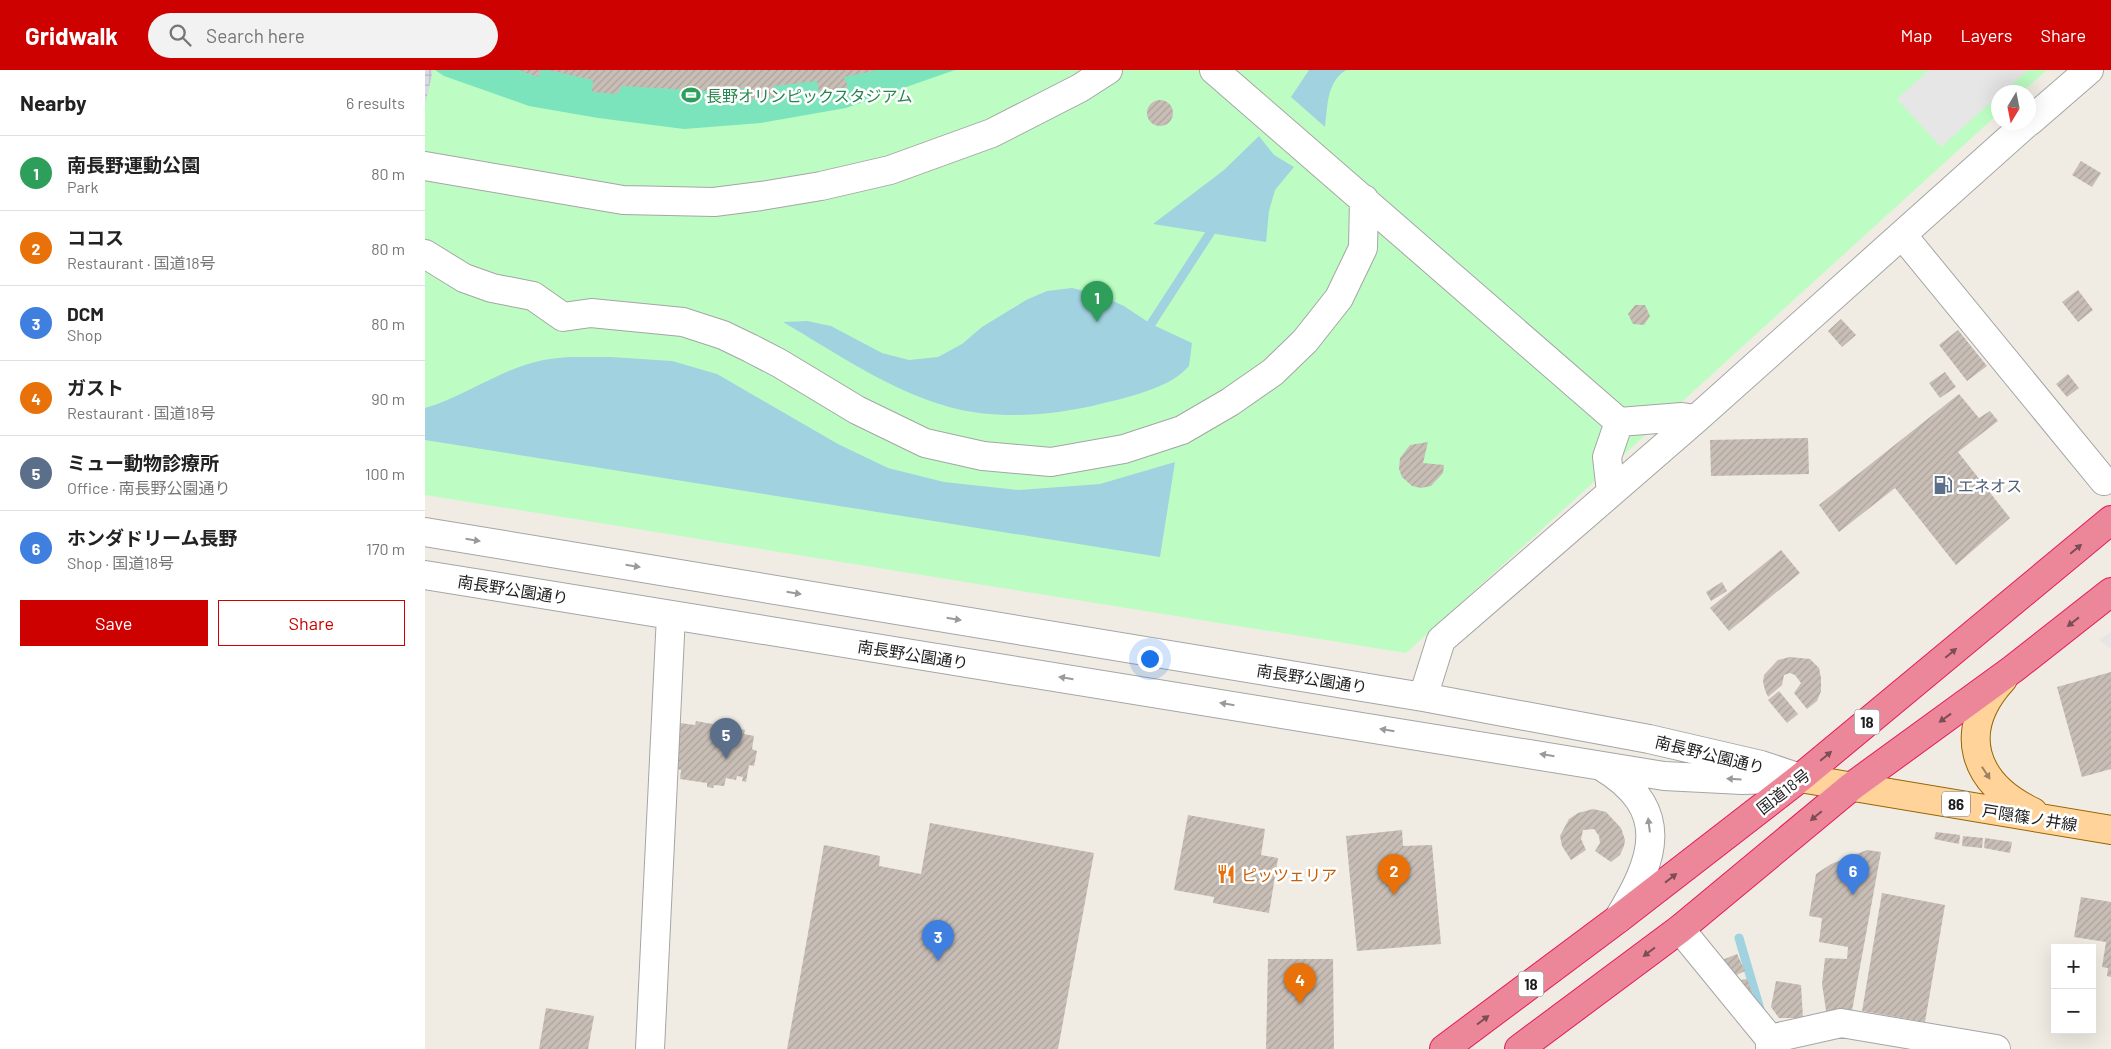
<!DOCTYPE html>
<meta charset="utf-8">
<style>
body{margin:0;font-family:Barlow,"Noto Sans JP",sans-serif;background:#f2f2f2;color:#222}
.controls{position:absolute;right:15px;bottom:15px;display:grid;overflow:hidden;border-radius:0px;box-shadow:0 5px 20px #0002}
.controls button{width:45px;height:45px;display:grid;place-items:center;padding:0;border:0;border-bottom:1px solid #e0e0e0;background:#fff;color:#222;font:25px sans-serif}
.compass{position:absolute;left:1566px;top:15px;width:45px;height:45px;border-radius:50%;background:#fff;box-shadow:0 5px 20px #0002;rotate:190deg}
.you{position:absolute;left:724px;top:588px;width:18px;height:18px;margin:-12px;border:4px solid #fff;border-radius:50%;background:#1a73e8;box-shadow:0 0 0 8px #1a73e833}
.badge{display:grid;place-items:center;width:32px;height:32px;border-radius:50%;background:#cc0100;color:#fff;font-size:16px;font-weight:700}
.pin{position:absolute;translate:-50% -41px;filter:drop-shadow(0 1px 2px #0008)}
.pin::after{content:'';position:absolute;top:26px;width:18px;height:15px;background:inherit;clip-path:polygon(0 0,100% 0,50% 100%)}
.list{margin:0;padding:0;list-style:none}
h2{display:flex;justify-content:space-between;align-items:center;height:65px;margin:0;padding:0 20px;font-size:21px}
h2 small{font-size:16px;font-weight:400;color:#767676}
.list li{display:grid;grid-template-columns:32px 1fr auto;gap:15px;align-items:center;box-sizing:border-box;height:75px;padding:0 20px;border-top:1px solid #e0e0e0}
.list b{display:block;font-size:19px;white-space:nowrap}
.list p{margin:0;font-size:16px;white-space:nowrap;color:#767676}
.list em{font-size:16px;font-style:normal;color:#767676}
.actions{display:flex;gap:10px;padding:15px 20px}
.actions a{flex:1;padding:11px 0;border:1px solid #cc0100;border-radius:0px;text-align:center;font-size:18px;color:#cc0100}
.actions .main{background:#cc0100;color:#fff}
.icon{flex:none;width:28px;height:28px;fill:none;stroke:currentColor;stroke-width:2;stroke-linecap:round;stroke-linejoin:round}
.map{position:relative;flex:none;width:1686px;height:979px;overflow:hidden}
header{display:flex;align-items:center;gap:30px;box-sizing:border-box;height:70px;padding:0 25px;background:#cc0100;color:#fff}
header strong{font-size:24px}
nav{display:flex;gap:28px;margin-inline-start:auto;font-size:18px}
.search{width:350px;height:45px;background:#f2f2f2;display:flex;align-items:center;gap:12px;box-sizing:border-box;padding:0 18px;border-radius:28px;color:#767676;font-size:19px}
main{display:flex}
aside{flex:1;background:#fff}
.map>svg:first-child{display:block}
.park{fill:#bdfdc3}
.pitch{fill:#7ce4bc}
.parking{fill:#e6e6e6}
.plaza{fill:url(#plaza-grid)}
.water{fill:#a1d2e0}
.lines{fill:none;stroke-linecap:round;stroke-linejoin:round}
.stream{stroke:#a1d2e0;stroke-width:9}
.building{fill:url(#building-hatch)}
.minor-casing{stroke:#a5a5a5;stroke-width:30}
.major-casing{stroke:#986600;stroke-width:30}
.highway-casing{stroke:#e5195e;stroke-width:30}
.minor{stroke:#fff;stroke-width:28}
.major{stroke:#ffd399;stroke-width:28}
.highway{stroke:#ec8699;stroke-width:28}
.oneway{fill:#9a9a9a}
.oneway2{fill:#7b4d55}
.oneway3{fill:#9a8262}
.labels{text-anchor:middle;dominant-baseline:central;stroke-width:5;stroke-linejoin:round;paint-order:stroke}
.shield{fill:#fff;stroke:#626262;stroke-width:1}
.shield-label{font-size:15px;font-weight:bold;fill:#1e1e1e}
.leisure-label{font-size:16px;fill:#27864d;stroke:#fff;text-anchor:start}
.service-label{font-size:16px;fill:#4e5e75;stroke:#fff;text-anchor:start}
.street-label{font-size:16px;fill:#1e1e1e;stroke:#fff}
.food-label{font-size:16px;fill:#c56008;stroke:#fff;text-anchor:start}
</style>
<header>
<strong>Gridwalk</strong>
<div class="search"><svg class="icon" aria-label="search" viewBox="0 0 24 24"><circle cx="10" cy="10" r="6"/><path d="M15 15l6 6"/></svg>Search here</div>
<nav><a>Map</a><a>Layers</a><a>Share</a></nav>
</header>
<main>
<aside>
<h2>Nearby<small>6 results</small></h2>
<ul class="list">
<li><span class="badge" style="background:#2e9e5b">1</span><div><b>南長野運動公園</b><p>Park</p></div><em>80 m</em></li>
<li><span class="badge" style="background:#e8710a">2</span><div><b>ココス</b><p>Restaurant · 国道18号</p></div><em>80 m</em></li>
<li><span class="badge" style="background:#3f7fe0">3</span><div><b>DCM</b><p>Shop</p></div><em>80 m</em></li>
<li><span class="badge" style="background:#e8710a">4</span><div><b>ガスト</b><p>Restaurant · 国道18号</p></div><em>90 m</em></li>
<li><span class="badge" style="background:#5c6f8a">5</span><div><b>ミュー動物診療所</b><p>Office · 南長野公園通り</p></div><em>100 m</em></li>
<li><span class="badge" style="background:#3f7fe0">6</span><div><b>ホンダドリーム長野</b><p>Shop · 国道18号</p></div><em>170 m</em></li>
</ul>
<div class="actions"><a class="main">Save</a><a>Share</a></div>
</aside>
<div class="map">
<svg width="1686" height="979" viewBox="0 0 1686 979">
<defs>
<pattern id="plaza-grid" width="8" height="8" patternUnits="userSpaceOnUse" patternTransform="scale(1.25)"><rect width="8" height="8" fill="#d8d8e6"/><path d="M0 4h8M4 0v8" fill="none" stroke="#b9b9c5"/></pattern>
<pattern id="building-hatch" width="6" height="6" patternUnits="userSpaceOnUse" patternTransform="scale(1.25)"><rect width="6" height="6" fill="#c8beb6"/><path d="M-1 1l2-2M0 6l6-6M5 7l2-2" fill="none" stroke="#aba39c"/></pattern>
</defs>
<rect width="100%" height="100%" fill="#f0ece3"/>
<!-- park -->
<path class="park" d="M0,0H1622L1597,22H1574L1573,44L981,583L0,425Z"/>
<!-- pitch -->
<path class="pitch" d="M10,0H530L421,38L336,53L259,59L173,48L104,36L19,6Z"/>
<!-- parking -->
<path class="parking" d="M1504,0H1603L1578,22H1574L1573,26L1516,77L1472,29Z
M1686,562V579L1674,570Z"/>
<!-- plaza -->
<path class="plaza" d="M0,0H8L0,35Z"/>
<!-- water -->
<path class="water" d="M884,0H921C901,13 903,36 900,57L866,27Z
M834,66L849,85L869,97L850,120L844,141L841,172L728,154L799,100Z
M647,218L675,225L699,236L726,254L767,273L764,296C760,300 755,305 750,308C730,321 697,329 675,334C627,346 572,350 524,337C464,320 411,283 358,252L382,251L406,256L457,283L484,290L513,287L537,274L557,257L601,230L622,221Z
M144,287H186L247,291L292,304L413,374L463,398L519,412L594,420L675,414L750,392L735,487L0,370V338C38,327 71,302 110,292C121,289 133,288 144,287Z"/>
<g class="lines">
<!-- stream -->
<path class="stream" d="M726,254L785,163
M1314,868L1335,939"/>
</g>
<!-- building -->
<path class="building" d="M93,0H116L113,7Z
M122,0H449V1L419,7L423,17L394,23L392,11L349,16V27L322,30L320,18L281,21L197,16L192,24L167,22L168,10Z
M722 43a13 13 0 1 1 26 0a13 13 0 1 1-26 0Z
M1656,91L1676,103L1667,117L1647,105Z
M1653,220L1668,240L1653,252L1637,232Z
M1210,235H1220L1225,246L1219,255L1208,254L1203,244Z
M1416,249L1431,265L1417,277L1403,261Z
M1533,260L1562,296L1542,311L1514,275Z
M1520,302L1531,317L1515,328L1504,313Z
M1643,304L1654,318L1642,327L1631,314Z
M1534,324L1554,348L1565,341L1573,351L1533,382L1585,448L1531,495L1470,418L1414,462L1394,435Z
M1383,368L1384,404L1286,406L1285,370Z
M1003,372L998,393L1019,395L1018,403L1006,416L996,418L987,416L977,407L974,399L975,388L985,375Z
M1356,480L1375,503L1304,561L1285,538Z
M1297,512L1302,521L1286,531L1281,522Z
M1365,587L1385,589L1394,598L1396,608V621L1392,631L1382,639L1369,623L1376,613L1370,605L1365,603L1359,605L1357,615L1343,627L1340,620L1338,612L1339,605L1353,590Z
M1686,602V699L1657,707L1632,617Z
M1354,621L1373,644L1362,653L1343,630Z
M271,651L320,660L319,664L329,666L327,679L332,681L329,696L324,695L321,712L317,711L318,707L312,706L311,710L301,708L299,716L289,715L288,718L282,717V713L255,709L256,700L247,698L255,653L270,655Z
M1168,739L1181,742L1196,758L1200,770L1199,776L1195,785L1186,792L1170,781L1175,773L1174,766L1169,759L1158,760L1156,769L1161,780L1146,790L1137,776L1135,766L1144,749L1153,743Z
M763,745L840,759L836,785L853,788L844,843L788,833L789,827L749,820Z
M505,753L669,783L633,979H362L399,775L455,786L454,796L496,804Z
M977,760L978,776L1007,775L1016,874L932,881L921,766Z
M1511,762L1535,765L1534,774L1509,769Z
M1538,766L1558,768L1557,778L1537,776Z
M1560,768L1587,772L1585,783L1559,778Z
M1442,780L1456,782L1426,946L1402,947L1397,914L1400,888L1422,889L1423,877L1394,872L1397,848L1384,846L1391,804L1406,794Z
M1457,823L1520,835L1500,952L1437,941Z
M1656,827L1686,832V907L1682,906L1683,898L1677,897L1681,872L1649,867Z
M1312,884L1320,901L1305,908L1297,890Z
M843,889H908L909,979H841Z
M1322,909L1327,922H1320L1316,910Z
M1351,911L1376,915L1378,948H1354L1346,937Z
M121,938L169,946L163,979H114Z"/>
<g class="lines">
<!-- minor casing -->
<g class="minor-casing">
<path id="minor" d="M789,0L1194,352
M1604,52L1664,0
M0,96L198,130L289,132L336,126L396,116L465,100L567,63L655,18L683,0
M1478,166L1679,411
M0,184L39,208L67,218L108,226L138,247L166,243L258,252L298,265L325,278L354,293L432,340L500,373L558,386L626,392L699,379L757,360L805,332L848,302L880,271L914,228L938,178L939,129
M1186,422L1182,387L1194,352L1257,347L1271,349
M0,462L998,627L1224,669L1336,695L1375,708
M0,505L1239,706L1317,710L1351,709
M998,627L1016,570L1271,349L1603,52
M1176,696C1248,739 1230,789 1193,849
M1255,859L1345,969V979
M1345,969L1416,953L1571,979
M225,979L246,545"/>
</g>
<!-- major casing -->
<g class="major-casing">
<path id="major" d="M1578,609C1531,660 1547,713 1608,742
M1375,708L1686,760"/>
</g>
<!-- highway casing -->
<g class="highway-casing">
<path id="highway" d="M1019,979L1193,849L1375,708L1686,450
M1094,979L1255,859L1426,717L1588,599L1686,522"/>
</g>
<!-- minor -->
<use href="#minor" class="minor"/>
<!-- major -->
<use href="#major" class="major"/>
<!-- highway -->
<use href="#highway" class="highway"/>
</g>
<!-- one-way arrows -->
<defs><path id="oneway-solid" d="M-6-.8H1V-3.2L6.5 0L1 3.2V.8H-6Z" transform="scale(1.25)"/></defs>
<g class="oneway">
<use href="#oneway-solid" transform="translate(48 470) rotate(9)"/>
<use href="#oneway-solid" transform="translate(208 496) rotate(9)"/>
<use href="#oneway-solid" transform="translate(369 523) rotate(9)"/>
<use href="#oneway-solid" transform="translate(529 549) rotate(9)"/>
<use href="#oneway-solid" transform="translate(641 608) rotate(-171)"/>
<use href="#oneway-solid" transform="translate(802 634) rotate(-171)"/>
<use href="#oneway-solid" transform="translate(962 660) rotate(-171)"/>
<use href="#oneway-solid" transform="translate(1122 685) rotate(-171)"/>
<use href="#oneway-solid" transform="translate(1309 709) rotate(-177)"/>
<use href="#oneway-solid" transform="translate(1224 755) rotate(-97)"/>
</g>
<g class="oneway2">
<use href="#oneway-solid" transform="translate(1651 479) rotate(-40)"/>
<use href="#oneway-solid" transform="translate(1648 552) rotate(142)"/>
<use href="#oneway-solid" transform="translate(1526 583) rotate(-40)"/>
<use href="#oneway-solid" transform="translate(1520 648) rotate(144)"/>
<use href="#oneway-solid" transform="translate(1401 686) rotate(-40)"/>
<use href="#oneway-solid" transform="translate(1391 746) rotate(140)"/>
<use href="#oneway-solid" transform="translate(1246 808) rotate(-38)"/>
<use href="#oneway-solid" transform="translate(1224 882) rotate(143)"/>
<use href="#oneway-solid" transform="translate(1058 950) rotate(-37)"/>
</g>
<use class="oneway3" href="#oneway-solid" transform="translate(1561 703) rotate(57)"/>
<!-- icons -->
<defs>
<g id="stadium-bare" transform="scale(1.5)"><path d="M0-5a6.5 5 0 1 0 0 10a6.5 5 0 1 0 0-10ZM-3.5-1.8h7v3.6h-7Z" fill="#2e9e5b" stroke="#fff" stroke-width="2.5" paint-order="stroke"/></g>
<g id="fuel-bare" transform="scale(1.5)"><path d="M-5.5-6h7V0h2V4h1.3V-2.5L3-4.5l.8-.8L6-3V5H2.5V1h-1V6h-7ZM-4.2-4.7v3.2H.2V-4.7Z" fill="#5c6f8a" stroke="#fff" stroke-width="2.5" paint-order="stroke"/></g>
<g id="restaurant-bare" transform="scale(1.5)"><path d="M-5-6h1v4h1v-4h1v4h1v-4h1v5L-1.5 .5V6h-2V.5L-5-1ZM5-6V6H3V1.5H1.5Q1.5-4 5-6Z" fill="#e8710a" stroke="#fff" stroke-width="2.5" paint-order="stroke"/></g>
</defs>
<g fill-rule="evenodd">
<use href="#stadium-bare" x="266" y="25"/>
<use href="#fuel-bare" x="1518" y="415"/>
<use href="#restaurant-bare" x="801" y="804"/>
</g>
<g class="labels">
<!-- shield labels -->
<g class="shield">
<rect x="1429.5" y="639.5" width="25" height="25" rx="4"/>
<rect x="1517" y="721.5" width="28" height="25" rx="4"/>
<rect x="1093.5" y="901.5" width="25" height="25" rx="4"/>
</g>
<g class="shield-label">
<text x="1442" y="652">18</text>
<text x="1531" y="734">86</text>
<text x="1106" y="914">18</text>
</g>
<!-- leisure labels -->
<g class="leisure-label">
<text x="281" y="25">長野オリンピックスタジアム</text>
</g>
<!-- service labels -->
<g class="service-label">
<text x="1533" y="415">エネオス</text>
</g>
<!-- street labels -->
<g class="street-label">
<text transform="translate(88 519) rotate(9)">南長野公園通り</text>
<text transform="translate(488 584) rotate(9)">南長野公園通り</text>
<text transform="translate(887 608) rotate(9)">南長野公園通り</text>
<text transform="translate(1285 684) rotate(14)">南長野公園通り</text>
<text transform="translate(1358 721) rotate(-38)">国道18号</text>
<text transform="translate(1605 747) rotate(9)">戸隠篠ノ井線</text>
</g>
<!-- food labels -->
<g class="food-label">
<text x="816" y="804">ピッツェリア</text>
</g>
</g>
</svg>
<div class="controls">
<button>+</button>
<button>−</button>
</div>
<svg class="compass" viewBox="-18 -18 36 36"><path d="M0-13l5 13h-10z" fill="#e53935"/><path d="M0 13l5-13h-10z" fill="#767676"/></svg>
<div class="you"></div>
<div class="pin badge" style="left:672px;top:252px;background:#2e9e5b">1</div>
<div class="pin badge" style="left:969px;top:825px;background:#e8710a">2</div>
<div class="pin badge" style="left:513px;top:891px;background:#3f7fe0">3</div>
<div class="pin badge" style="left:875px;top:934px;background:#e8710a">4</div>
<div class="pin badge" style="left:301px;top:689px;background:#5c6f8a">5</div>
<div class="pin badge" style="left:1428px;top:825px;background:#3f7fe0">6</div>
</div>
</main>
